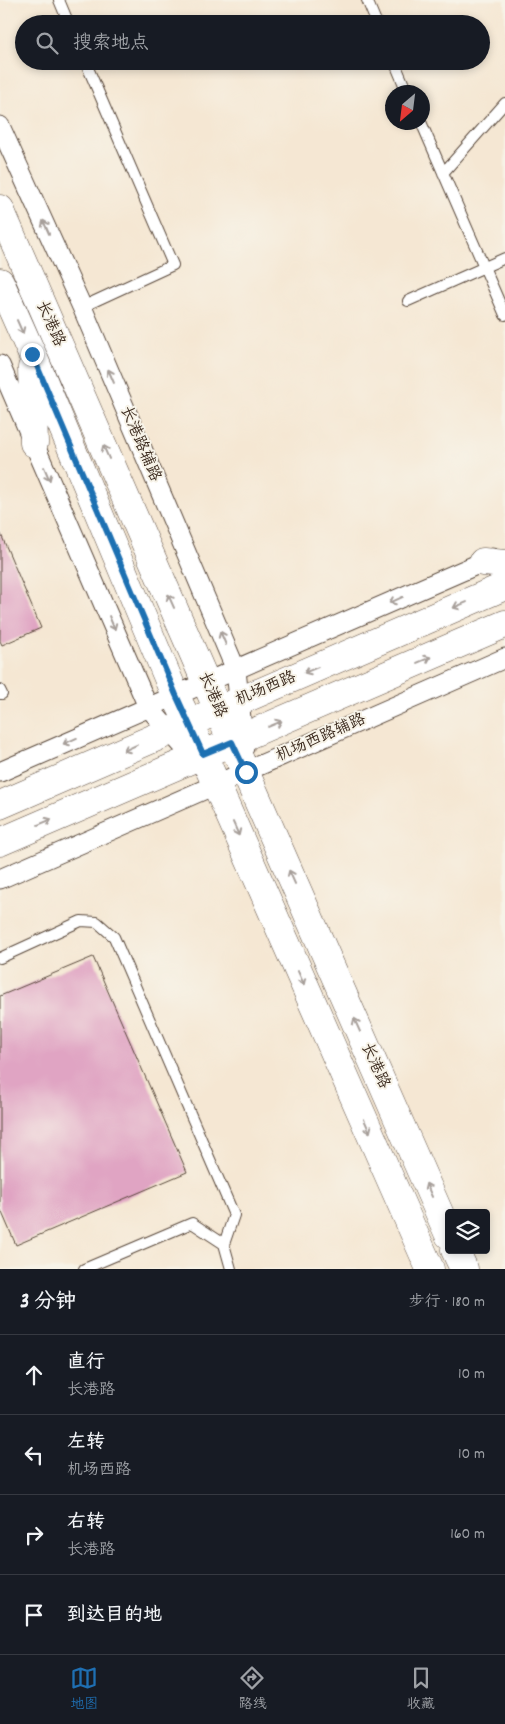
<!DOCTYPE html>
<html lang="zh">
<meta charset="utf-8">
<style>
body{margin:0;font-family:Dekko,"LXGW WenKai TC",sans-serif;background:#242831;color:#f1f3f6}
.controls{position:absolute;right:15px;bottom:15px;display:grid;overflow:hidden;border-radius:5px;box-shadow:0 2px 8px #0003}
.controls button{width:45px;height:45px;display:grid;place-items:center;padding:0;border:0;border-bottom:1px solid #363941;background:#171b24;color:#f1f3f6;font:25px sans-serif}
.compass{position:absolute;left:385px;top:85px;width:45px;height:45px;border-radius:50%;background:#171b24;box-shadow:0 2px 8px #0003;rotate:208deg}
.stop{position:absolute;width:15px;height:15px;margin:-11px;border:4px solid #1f6fb2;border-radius:50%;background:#fff}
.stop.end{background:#1f6fb2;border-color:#fff;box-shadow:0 1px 5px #0008}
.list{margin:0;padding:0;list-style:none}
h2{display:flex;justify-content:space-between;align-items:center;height:65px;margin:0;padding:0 20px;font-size:21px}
h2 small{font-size:16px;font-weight:400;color:#9ea1a6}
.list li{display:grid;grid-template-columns:32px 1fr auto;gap:15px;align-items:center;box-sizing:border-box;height:80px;padding:0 20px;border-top:1px solid #363941}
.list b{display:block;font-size:19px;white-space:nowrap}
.list p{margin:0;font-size:16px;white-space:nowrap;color:#9ea1a6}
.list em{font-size:16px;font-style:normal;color:#9ea1a6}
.icon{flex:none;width:28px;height:28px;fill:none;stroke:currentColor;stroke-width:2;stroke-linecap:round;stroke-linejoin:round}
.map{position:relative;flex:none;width:505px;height:1269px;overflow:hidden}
.search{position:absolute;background:#171b24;box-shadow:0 2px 8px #0003;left:15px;right:15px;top:15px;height:55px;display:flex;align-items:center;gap:12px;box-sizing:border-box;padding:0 18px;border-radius:28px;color:#9ea1a6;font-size:19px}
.sheet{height:385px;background:#171b24}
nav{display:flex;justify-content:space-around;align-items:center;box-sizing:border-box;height:70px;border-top:1px solid #363941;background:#171b24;font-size:14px;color:#9ea1a6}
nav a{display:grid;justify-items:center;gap:2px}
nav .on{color:#1f6fb2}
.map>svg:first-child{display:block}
.building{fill:#e0a4c3}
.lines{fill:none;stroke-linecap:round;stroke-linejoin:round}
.lane-casing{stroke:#574639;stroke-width:12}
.street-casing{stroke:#574639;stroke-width:21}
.secondary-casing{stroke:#574639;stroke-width:29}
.primary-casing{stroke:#574639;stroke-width:29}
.lane{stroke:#fff;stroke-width:10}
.street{stroke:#fff;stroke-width:19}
.secondary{stroke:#fff;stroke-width:28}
.primary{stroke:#fff;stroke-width:28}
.oneway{stroke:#a79f9a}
.route{stroke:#1f6fb2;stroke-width:6}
.labels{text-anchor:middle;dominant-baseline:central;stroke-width:4;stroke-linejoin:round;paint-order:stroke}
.street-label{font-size:16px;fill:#3b2a1e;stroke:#f7f3e8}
</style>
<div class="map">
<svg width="505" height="1269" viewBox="0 0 505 1269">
<rect width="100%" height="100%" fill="#f7f3e8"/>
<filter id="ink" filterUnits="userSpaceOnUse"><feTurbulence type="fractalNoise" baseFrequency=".02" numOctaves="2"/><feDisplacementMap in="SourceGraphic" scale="10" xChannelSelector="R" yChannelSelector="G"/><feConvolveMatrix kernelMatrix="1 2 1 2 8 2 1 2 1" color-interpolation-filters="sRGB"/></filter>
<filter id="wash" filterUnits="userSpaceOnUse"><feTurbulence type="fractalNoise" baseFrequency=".0096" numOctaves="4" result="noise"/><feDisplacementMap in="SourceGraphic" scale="20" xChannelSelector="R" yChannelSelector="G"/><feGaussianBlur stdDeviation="1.12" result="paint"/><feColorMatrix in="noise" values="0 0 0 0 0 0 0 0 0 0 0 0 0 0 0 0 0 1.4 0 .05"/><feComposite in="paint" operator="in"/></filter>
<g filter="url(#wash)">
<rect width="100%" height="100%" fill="#f5e7d3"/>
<g id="blocks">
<!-- building -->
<path class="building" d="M0,532L41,628L2,645L0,641Z
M93,957L187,1172L16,1245L0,1208V996Z"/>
</g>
</g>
<g filter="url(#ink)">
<use href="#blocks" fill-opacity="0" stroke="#574639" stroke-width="1"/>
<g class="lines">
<!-- lane casing -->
<g class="lane-casing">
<path id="lane" d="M59,0L69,24
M367,0L377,24
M394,61L407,92
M421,122L505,315
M443,173L505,103
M408,301L505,258
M82,307L173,265L85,61
M0,690L2,694H0
M0,958L81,921L97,922L114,937L234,1215L224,1244
M84,1269L192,1223L224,1244L231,1269"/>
</g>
<!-- street casing -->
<g class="street-casing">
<path id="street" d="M0,126L82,307L236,670L244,748
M0,365L148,707L201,766
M0,772L492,558
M0,879L505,658"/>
</g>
<!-- secondary casing -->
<g class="secondary-casing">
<path id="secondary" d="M483,562L505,564
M218,710L449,1235
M189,723L430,1269
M0,805L505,586
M0,842L505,624
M455,1250L464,1269"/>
</g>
<!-- primary casing -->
<g class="primary-casing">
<path id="primary" d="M0,209L218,710
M0,282L32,354L175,695L189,723
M32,368L34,443"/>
</g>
<!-- lane -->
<use href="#lane" class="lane"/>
<!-- street -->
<use href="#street" class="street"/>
<!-- secondary -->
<use href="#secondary" class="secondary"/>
<!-- primary -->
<use href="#primary" class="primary"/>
</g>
<!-- one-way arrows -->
<defs><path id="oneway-shaft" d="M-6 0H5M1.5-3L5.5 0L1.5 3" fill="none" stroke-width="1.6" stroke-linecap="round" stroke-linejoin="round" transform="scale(1.25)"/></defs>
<g class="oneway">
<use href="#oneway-shaft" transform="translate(46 227) rotate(-114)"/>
<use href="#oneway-shaft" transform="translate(20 327) rotate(66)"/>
<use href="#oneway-shaft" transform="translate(111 376) rotate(-113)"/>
<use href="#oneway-shaft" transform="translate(106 452) rotate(-114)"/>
<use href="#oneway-shaft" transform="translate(47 474) rotate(67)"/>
<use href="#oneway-shaft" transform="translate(396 600) rotate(156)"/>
<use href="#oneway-shaft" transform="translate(171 601) rotate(-114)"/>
<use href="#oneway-shaft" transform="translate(460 605) rotate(157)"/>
<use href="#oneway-shaft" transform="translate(112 623) rotate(67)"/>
<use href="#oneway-shaft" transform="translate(223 638) rotate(-113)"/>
<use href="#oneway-shaft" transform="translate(424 660) rotate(-23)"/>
<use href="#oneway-shaft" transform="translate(311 670) rotate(157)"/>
<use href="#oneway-shaft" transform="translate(275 724) rotate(-23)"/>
<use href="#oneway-shaft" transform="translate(70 741) rotate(156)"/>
<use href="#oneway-shaft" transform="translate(130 748) rotate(156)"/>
<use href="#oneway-shaft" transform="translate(45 822) rotate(-23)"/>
<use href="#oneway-shaft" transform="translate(236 829) rotate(66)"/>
<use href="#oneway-shaft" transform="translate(292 877) rotate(-114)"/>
<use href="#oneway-shaft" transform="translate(301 978) rotate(66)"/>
<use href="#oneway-shaft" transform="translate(357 1025) rotate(-114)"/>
<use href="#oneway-shaft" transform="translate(367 1126) rotate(66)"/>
<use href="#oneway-shaft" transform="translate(429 1190) rotate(-114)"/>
</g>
</g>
<g class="lines" filter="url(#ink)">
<!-- route -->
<path class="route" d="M32,354L176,695L203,754L232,742L246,772"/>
</g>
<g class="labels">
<!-- street labels -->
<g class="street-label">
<text transform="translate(50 324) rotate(66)">长港路</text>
<text transform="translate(140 444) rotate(67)">长港路辅路</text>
<text transform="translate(266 689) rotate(-23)">机场西路</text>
<text transform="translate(212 695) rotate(67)">长港路</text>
<text transform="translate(321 738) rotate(-24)">机场西路辅路</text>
<text transform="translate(375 1066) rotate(66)">长港路</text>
</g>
</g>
</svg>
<div class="controls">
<button><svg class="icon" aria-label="layers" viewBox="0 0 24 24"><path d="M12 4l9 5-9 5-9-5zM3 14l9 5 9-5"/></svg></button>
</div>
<svg class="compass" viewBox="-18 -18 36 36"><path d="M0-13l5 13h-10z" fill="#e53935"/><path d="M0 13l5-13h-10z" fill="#9ea1a6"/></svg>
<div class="stop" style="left:246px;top:772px"></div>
<div class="stop end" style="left:32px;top:354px"></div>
<div class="search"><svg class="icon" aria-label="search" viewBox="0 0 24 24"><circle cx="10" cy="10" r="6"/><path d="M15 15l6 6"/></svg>搜索地点</div>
</div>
<section class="sheet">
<h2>3 分钟<small>步行 · 180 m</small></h2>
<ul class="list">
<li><svg class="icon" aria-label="ahead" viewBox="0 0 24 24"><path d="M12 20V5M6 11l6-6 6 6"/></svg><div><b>直行</b><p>长港路</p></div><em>10 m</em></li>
<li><svg class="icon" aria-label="left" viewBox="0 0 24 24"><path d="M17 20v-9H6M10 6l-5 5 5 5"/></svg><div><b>左转</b><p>机场西路</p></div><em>10 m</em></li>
<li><svg class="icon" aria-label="right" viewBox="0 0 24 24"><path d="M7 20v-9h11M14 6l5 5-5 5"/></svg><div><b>右转</b><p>长港路</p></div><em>160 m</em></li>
<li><svg class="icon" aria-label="arrive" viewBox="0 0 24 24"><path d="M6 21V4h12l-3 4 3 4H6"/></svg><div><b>到达目的地</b></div></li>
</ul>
</section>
<nav>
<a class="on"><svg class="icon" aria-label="map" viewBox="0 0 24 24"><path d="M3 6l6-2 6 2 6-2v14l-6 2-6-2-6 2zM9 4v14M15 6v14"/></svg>地图</a>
<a><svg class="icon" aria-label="directions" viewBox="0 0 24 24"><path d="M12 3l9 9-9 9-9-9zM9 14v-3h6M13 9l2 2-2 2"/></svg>路线</a>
<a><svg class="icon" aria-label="saved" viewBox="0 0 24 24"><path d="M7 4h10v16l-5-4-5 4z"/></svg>收藏</a>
</nav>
